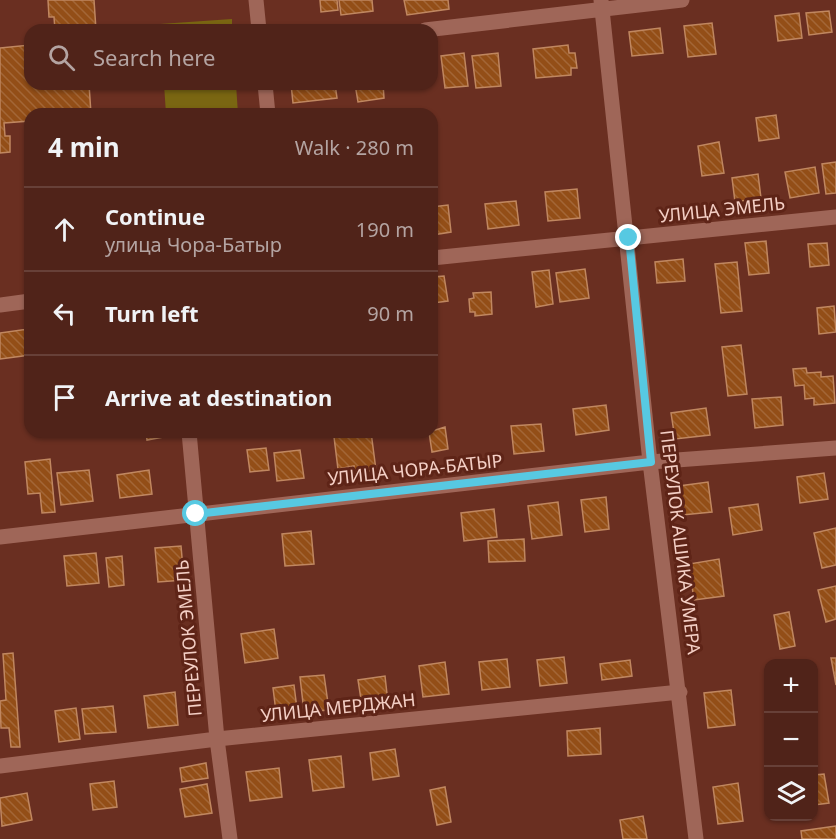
<!DOCTYPE html>
<meta charset="utf-8">
<style>
body{margin:0;font-family:"Noto Sans",sans-serif;background:#562b22;color:#f1f3f6}
.controls{position:absolute;right:18px;bottom:18px;display:grid;overflow:hidden;border-radius:12px;box-shadow:0 2px 4px #0004}
.controls button{width:54px;height:54px;display:grid;place-items:center;padding:0;border:0;border-bottom:2px solid #674038;background:#502319;color:#f1f3f6;font:30px sans-serif}
.stop{position:absolute;width:18px;height:18px;margin:-14px;border:4px solid #57c9e2;border-radius:50%;background:#fff}
.stop.end{background:#57c9e2;border-color:#fff;box-shadow:0 2px 6px #0008}
.list{margin:0;padding:0;list-style:none}
h2{display:flex;justify-content:space-between;align-items:center;height:78px;margin:0;padding:0 24px;font-size:26px}
h2 small{font-size:20px;font-weight:400;color:#b4a4a2}
.list li{display:grid;grid-template-columns:39px 1fr auto;gap:18px;align-items:center;box-sizing:border-box;height:84px;padding:0 24px;border-top:2px solid #674038}
.list b{display:block;font-size:22px;white-space:nowrap}
.list p{margin:0;font-size:20px;white-space:nowrap;color:#b4a4a2}
.list em{font-size:20px;font-style:normal;color:#b4a4a2}
.icon{flex:none;width:33px;height:33px;fill:none;stroke:currentColor;stroke-width:2;stroke-linecap:round;stroke-linejoin:round}
.map{position:relative;flex:none;width:836px;height:839px;overflow:hidden}
.search{position:absolute;background:#502319;box-shadow:0 2px 4px #0004;left:24px;top:24px;width:414px;height:66px;display:flex;align-items:center;gap:15px;box-sizing:border-box;padding:0 21px;border-radius:18px;color:#b4a4a2;font-size:22px}
.panel{position:absolute;background:#502319;box-shadow:0 2px 4px #0004;left:24px;top:108px;width:414px;height:330px;border-radius:18px}
.map>svg:first-child{display:block}
.green{fill:#7a6612}
.building{fill:url(#building-back-hatch);stroke:#c08760;stroke-width:1.5}
.lines{fill:none;stroke-linecap:round;stroke-linejoin:round}
.minor{stroke:#9f6658;stroke-width:15}
.route{stroke:#57c9e2;stroke-width:8}
.labels{text-anchor:middle;dominant-baseline:central;stroke-width:6;stroke-linejoin:round;paint-order:stroke}
.street-label{font-size:18px;fill:#f4cfc5;stroke:#5e2417}
</style>
<div class="map">
<svg width="836" height="839" viewBox="0 0 836 839">
<defs>
<pattern id="building-back-hatch" width="6" height="6" patternUnits="userSpaceOnUse" patternTransform="scale(1.5)"><rect width="6" height="6" fill="#934e17"/><path d="M-1 5l2 2M0 0l6 6M5-1l2 2" fill="none" stroke="#a36637"/></pattern>
</defs>
<rect width="100%" height="100%" fill="#6a2f21"/>
<!-- green -->
<path class="green" d="M232,19V30H161L160,24Z
M164,84H236L238,114H166Z"/>
<!-- building -->
<path class="building" d="M48,0H94L96,30H55L54,17H49Z
M320,0H337L338,10L321,12Z
M339,0H372L373,11L341,15Z
M404,0H448L449,9L407,15Z
M829,11L832,32L809,35L806,13Z
M799,13L802,38L778,41L775,16Z
M712,23L716,54L688,57L684,26Z
M660,28L663,53L632,56L629,32Z
M30,45V84H89L91,114H30V121L4,123L5,136H10V152L0,153V48Z
M568,45L569,53H575L577,68H571V75L536,78L533,49Z
M464,53L468,86L445,88L441,56Z
M498,53L501,86L476,88L472,56Z
M291,84H335L337,98L293,103Z
M355,84H383L384,98L358,102Z
M776,115L779,138L759,141L756,118Z
M719,142L724,173L702,176L698,146Z
M836,162V193L826,194L822,164Z
M815,167L819,193L790,198L785,172Z
M758,174L761,198L735,202L732,178Z
M577,189L580,218L548,221L545,192Z
M516,201L519,225L488,229L485,204Z
M448,205L451,232L432,235V207Z
M766,241L769,273L749,275L745,243Z
M827,243L829,265L810,267L808,244Z
M683,259L685,281L657,283L655,262Z
M737,262L742,311L721,313L715,264Z
M585,269L589,298L560,302L556,273Z
M549,270L553,304L536,307L532,272Z
M444,276L448,301L433,303L432,277Z
M491,292L492,314L475,316V312H470L469,299L474,298L473,293Z
M834,306L836,332L819,334L817,308Z
M28,329L30,355L0,359V333Z
M741,345L747,394L728,396L722,347Z
M806,368L807,373L821,372V377L833,376L835,403L814,405V398L805,399L804,385L795,386L793,369Z
M781,397L783,425L755,428L752,399Z
M606,405L609,430L576,435L573,409Z
M706,408L710,435L675,439L671,413Z
M541,424L544,451L514,454L511,426Z
M445,427L448,449L432,452L429,432Z
M146,432H163L164,437L147,440Z
M341,432H371L376,470L355,473L354,466L338,469L334,437L342,436Z
M266,448L269,470L250,472L247,450Z
M300,450L304,478L277,481L274,453Z
M50,459L55,512L42,513L40,493L28,494L25,462Z
M89,470L93,501L61,505L57,473Z
M149,470L152,494L120,498L117,475Z
M824,473L828,499L800,503L797,477Z
M708,482L712,512L682,515L679,486Z
M606,497L609,529L585,532L581,500Z
M558,502L562,535L532,539L528,506Z
M758,504L762,530L733,535L729,508Z
M494,509L497,537L464,541L461,513Z
M836,528V565L822,568L814,533Z
M311,531L314,564L285,566L282,534Z
M524,539L525,561L489,562L488,541Z
M181,546L184,580L158,582L155,548Z
M96,553L99,583L67,586L64,556Z
M122,556L124,585L109,587L106,558Z
M719,559L724,596L694,600L689,564Z
M836,586V619L826,622L818,590Z
M789,612L795,646L780,649L774,615Z
M274,629L278,658L245,663L241,634Z
M13,653L20,747H11L9,728H1L0,701L6,700L3,654Z
M564,657L567,683L540,686L537,660Z
M831,658H836V685Z
M507,659L510,687L482,690L479,662Z
M630,660L632,676L602,680L600,664Z
M445,662L449,694L423,697L419,666Z
M324,675L329,710L304,712L300,677Z
M385,676L388,703L362,706L358,680Z
M294,685L298,717L277,720L273,688Z
M731,690L735,725L708,728L704,693Z
M175,692L178,725L148,728L144,696Z
M113,706L116,732L85,734L82,709Z
M76,708L80,739L59,742L55,711Z
M600,728L601,754L568,756L567,731Z
M395,749L399,776L373,780L370,753Z
M341,756L344,787L313,791L309,760Z
M206,763L208,778L182,782L180,768Z
M279,768L282,797L250,801L246,772Z
M824,774L829,803L814,805V775Z
M114,781L117,807L93,810L90,784Z
M738,783L743,821L718,824L713,787Z
M207,784L212,813L185,817L180,789Z
M445,787L451,822L437,825L430,790Z
M27,793L32,820L2,826L0,798Z
M643,816L647,839H623L620,820Z
M836,826V839H802L801,831Z"/>
<g class="lines">
<!-- minor -->
<path class="minor" d="M256,0L259,30
M601,0L650,462L696,839
M425,30L682,0
M265,84L268,114
M432,258L836,217
M0,305L30,301
M189,432L217,739L230,839
M0,537L650,462L836,448
M0,766L217,739L680,692"/>
</g>
<g class="lines">
<!-- route -->
<path class="route" d="M196,514L651,462L629,238"/>
</g>
<g class="labels">
<!-- street labels -->
<g class="street-label">
<text transform="translate(722 209) rotate(-6)">УЛИЦА ЭМЕЛЬ</text>
<text transform="translate(415 469) rotate(-6)">УЛИЦА ЧОРА-БАТЫР</text>
<text transform="translate(681 542) rotate(83)">ПЕРЕУЛОК АШИКА УМЕРА</text>
<text transform="translate(188 638) rotate(-95)">ПЕРЕУЛОК ЭМЕЛЬ</text>
<text transform="translate(338 707) rotate(-6)">УЛИЦА МЕРДЖАН</text>
</g>
</g>
</svg>
<div class="controls">
<button>+</button>
<button>−</button>
<button><svg class="icon" aria-label="layers" viewBox="0 0 24 24"><path d="M12 4l9 5-9 5-9-5zM3 14l9 5 9-5"/></svg></button>
</div>
<div class="stop" style="left:196px;top:514px"></div>
<div class="stop end" style="left:629px;top:238px"></div>
<div class="search"><svg class="icon" aria-label="search" viewBox="0 0 24 24"><circle cx="10" cy="10" r="6"/><path d="M15 15l6 6"/></svg>Search here</div>
<section class="panel">
<h2>4 min<small>Walk · 280 m</small></h2>
<ul class="list">
<li><svg class="icon" aria-label="ahead" viewBox="0 0 24 24"><path d="M12 20V5M6 11l6-6 6 6"/></svg><div><b>Continue</b><p>улица Чора-Батыр</p></div><em>190 m</em></li>
<li><svg class="icon" aria-label="left" viewBox="0 0 24 24"><path d="M17 20v-9H6M10 6l-5 5 5 5"/></svg><div><b>Turn left</b></div><em>90 m</em></li>
<li><svg class="icon" aria-label="arrive" viewBox="0 0 24 24"><path d="M6 21V4h12l-3 4 3 4H6"/></svg><div><b>Arrive at destination</b></div></li>
</ul>
</section>
</div>
